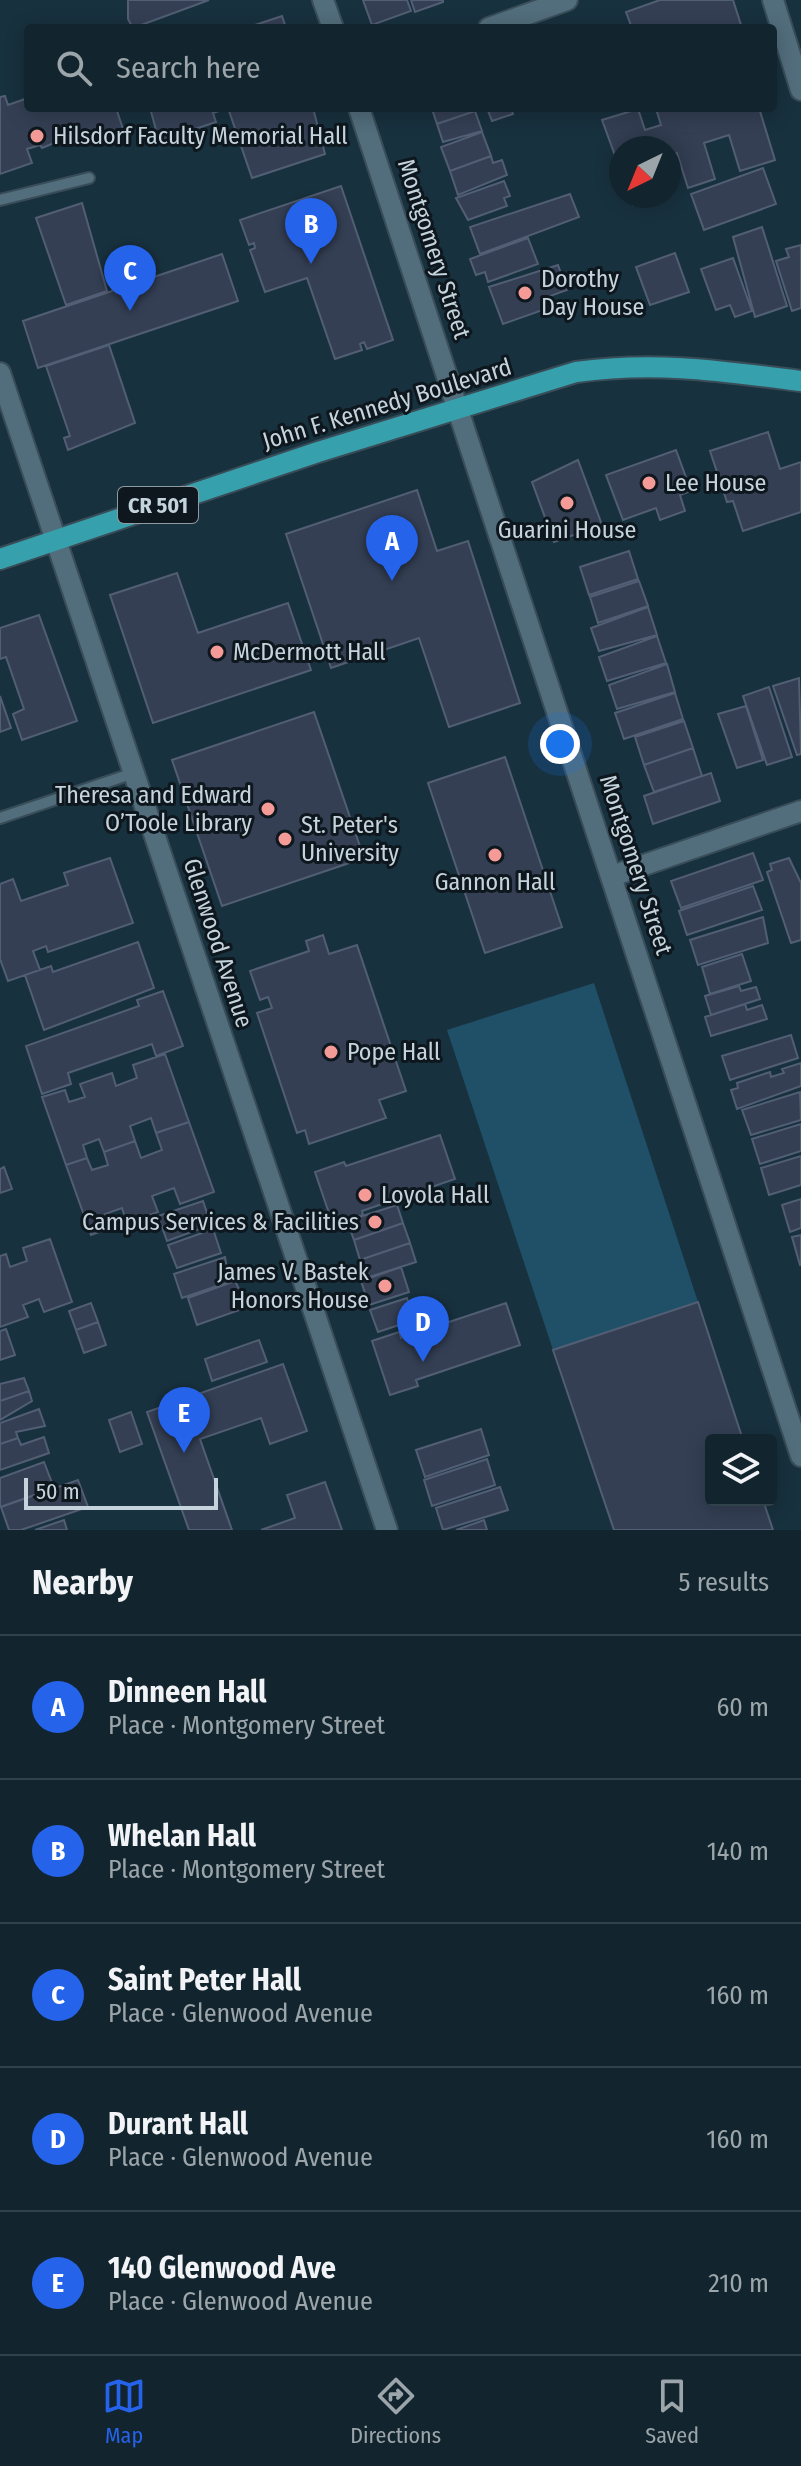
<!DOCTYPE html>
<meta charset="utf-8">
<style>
body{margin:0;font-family:"Fira Sans Condensed",sans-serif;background:#1b2d36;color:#f1f3f6}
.controls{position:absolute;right:24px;bottom:24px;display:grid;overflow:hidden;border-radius:8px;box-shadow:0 4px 20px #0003}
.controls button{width:72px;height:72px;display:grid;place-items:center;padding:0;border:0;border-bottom:2px solid #31424a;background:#12252e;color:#f1f3f6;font:40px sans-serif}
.compass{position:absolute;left:609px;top:136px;width:72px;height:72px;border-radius:50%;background:#12252e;box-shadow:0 4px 20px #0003;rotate:223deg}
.scale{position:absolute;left:24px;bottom:20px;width:194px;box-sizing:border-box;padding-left:8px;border:4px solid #c5d4dc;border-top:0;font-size:22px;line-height:28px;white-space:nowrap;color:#c5d4dc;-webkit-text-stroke:6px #0d171d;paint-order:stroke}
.you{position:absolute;left:560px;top:744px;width:28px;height:28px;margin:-20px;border:6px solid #fff;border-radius:50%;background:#1a73e8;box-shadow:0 0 0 12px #1a73e833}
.badge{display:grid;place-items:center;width:52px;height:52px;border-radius:50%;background:#2563eb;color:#fff;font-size:26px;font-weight:700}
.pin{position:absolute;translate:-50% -66px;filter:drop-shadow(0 2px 4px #0008)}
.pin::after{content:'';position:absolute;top:42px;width:28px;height:24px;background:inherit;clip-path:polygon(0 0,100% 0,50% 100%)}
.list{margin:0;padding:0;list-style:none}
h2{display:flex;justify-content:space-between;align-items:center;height:104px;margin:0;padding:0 32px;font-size:34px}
h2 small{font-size:26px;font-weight:400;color:#9ca5aa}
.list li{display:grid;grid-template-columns:52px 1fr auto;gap:24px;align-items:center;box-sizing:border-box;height:144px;padding:0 32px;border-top:2px solid #31424a}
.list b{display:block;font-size:30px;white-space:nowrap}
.list p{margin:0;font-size:26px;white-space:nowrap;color:#9ca5aa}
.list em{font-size:26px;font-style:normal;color:#9ca5aa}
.icon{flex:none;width:44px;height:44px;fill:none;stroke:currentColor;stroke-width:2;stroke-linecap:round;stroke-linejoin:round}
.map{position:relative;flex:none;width:801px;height:1530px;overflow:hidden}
.search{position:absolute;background:#12252e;box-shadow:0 4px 20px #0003;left:24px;right:24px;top:24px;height:88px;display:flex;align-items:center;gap:20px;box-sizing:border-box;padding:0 28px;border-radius:8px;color:#9ca5aa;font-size:30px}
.sheet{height:824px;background:#12252e}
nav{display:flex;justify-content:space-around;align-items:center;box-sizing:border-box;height:112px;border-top:2px solid #31424a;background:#12252e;font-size:22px;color:#9ca5aa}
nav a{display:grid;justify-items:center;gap:4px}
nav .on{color:#2563eb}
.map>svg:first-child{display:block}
.garden{fill:#205067}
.building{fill:#343f54;stroke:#525e74;stroke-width:2}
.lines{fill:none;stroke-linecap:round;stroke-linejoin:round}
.service-casing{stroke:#384d58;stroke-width:14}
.minor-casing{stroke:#384d58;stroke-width:24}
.tertiary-casing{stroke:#384d58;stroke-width:24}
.secondary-casing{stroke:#384d58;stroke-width:24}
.primary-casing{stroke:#384d58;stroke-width:24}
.service{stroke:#526d7c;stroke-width:10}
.minor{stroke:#526d7c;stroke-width:20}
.tertiary{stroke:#526d7c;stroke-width:20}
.secondary{stroke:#526d7c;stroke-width:20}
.primary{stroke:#37a0ad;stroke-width:20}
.poi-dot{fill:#f59b97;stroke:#0d171d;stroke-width:3}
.labels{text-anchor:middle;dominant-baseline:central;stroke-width:6;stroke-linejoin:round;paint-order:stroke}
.shield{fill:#0d171d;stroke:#8e9ba3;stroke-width:2}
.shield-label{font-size:22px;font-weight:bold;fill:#c5d4dc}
.poi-label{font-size:24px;fill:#c5d4dc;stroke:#0d171d;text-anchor:start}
.street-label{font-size:24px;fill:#c5d4dc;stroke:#0d171d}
</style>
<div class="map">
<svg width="801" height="1530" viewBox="0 0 801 1530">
<rect width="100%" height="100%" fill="#18313e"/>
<!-- garden -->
<path class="garden" d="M594,983L698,1302L553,1350L447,1030Z"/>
<!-- building -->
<path class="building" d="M128,0H209L133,28L128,19Z
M363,0H407L411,11L372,25Z
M411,0H443V2L415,12Z
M660,0H733L742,28H632L626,12Z
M282,16L286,28H246Z
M5,96L8,105L28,98V108H116L124,132L93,143L88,129L42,148L40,145L27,149L32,163L0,174V97Z
M150,108H228L213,113L216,122L159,141Z
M228,108H313L325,154L252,178Z
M474,108L475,111L437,124L432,109Z
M487,108H511L513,114L492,121Z
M660,108H759L775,160L740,171L729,135L704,143L715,179L688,188L677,153L669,156V148H621V172L602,120L638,109L645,130L661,125L657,112Z
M475,111L482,131L443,142L437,124Z
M482,132L491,156L450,171L441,147Z
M491,156L493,163L502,160L507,175L458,195L450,171Z
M763,168L776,204L704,230L691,194Z
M504,181L510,196L504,198L507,206L468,220L456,198Z
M341,186L393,340L367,349L364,342L360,344L362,350L335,359L307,278L265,292L250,250L255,248L254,243L249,245L240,220Z
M570,194L579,217L480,254L470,227Z
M629,196H663L633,205Z
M82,203L107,291L66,305L36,218Z
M762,227L787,306L755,317L733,237Z
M528,238L538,264L488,282L485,272L476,275L470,259Z
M801,245V308L792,311L776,261L789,257L786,249Z
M675,253L689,292L650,305L636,267Z
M222,254L238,301L38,368L23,321Z
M733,258L752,311L735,317L730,305L716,310L701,269Z
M558,265L567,290L550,296L554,306L503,324L489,287Z
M109,345L135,423L68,450L64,438L70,436L46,366Z
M768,432L780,469L801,462V512L743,531L733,501L727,502L710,451Z
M676,450L691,491L680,495L685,511L660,520L656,508L623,520L606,475Z
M578,460L602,525L554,542L532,482Z
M417,490L437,551L468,541L520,703L449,727L419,638L331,668L286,534Z
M629,551L638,579L589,595L580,567Z
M177,573L198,633L288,603L311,670L153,723L110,595Z
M639,581L648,606L598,623L590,597Z
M648,607L657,635L599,651L591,628Z
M39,615L77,721L22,740L13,714L24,709L6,657L0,659V628Z
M657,636L666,663L607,681L599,657Z
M667,664L675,692L617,709L609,685Z
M799,678L801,754L797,755L773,686Z
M769,687L792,757L767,765L743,696Z
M675,693L683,719L624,739L615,713Z
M0,696L11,728L0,732Z
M746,706L763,760L737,768L718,714Z
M314,712L364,858L222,906L172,760Z
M684,721L693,748L644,765L635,737Z
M693,748L702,776L654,792L644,765Z
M505,757L562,927L485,953L428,783Z
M711,773L720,801L653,824L644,796Z
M753,853L763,880L681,908L671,881Z
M110,858L133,923L48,952L46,946L33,951L40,970L8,981L0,959V884L13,879L21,901L68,885L64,873Z
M789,858L801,883V940L791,943L767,872L772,870L770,864Z
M753,886L762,910L687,935L679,911Z
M763,917L768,943L698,965L690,940Z
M323,935L329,954L357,945L406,1091L379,1100L386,1118L309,1144L305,1130L297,1133L257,1013L272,1008L268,997L260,1000L250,971L309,951L306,941Z
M138,942L154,988L44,1030L25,975L51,966L53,972Z
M742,954L751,981L710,994L702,967Z
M739,986L741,991L756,987L760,999L711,1015L705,996Z
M163,991L183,1046L156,1056L152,1044L68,1073L71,1084L42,1094L26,1046L139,1006L137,1000Z
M745,1004L747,1010L762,1005L767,1019L711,1036L705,1017Z
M791,1035L798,1058L730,1080L722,1056Z
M165,1054L189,1122L156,1133L151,1118L130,1126L135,1141L104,1152L99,1139L83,1145L87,1158L66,1165L42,1097L65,1090L69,1102L85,1097L80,1084L112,1073L116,1086L137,1078L133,1065Z
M801,1063V1086L737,1109L731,1090L738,1088L737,1083L770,1072L771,1077L784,1073L782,1069Z
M800,1092L801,1120L751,1135L742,1110Z
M189,1122L214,1192L180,1204L174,1188L152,1196L158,1212L127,1223L122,1208L105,1214L111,1228L91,1235L66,1165L87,1158L92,1170L108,1165L104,1152L135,1141L141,1158L162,1150L156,1133Z
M801,1124V1151L760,1164L752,1139Z
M440,1135L455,1179L362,1211L363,1215L333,1225L315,1172L344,1162L346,1166Z
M801,1156V1185L769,1195L761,1168Z
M4,1167L12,1189L0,1193V1169Z
M801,1199V1228L790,1232L782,1205Z
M203,1201L211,1225L167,1241L158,1216Z
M397,1205L403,1223L354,1240L347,1221Z
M403,1223L410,1243L360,1260L354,1240Z
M213,1229L221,1253L177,1268L168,1245Z
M801,1235V1265H800L792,1237Z
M50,1239L72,1302L44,1312L39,1299L23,1305L28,1317L0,1327V1256L6,1254L10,1267L27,1261L23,1248Z
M410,1243L416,1262L366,1278L360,1260Z
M225,1257L229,1282L182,1298L174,1274Z
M401,1267L409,1292L369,1305L361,1281Z
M235,1281L248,1307L197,1325L188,1298Z
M407,1298L414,1320L378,1332L370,1310Z
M698,1302L743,1440H711V1500H763L773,1530H614L553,1350Z
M91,1303L98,1322L76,1330L69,1311Z
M506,1303L520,1345L416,1380L418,1386L390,1395L372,1341L399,1332L401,1338Z
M98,1322L106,1345L84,1353L76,1330Z
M6,1329L15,1355L0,1360V1331Z
M259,1340L267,1362L212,1381L205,1359Z
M283,1364L307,1431L270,1444L261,1418L200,1439L232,1530H189L147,1412Z
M24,1378L29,1391L0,1401V1384Z
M29,1391L32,1401L0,1420V1401Z
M39,1409L45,1426L16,1432L18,1438L0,1444V1423Z
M131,1412L142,1444L120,1452L109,1420Z
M481,1429L489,1455L425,1477L416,1450Z
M44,1437L49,1453L0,1470V1444L18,1438L21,1445Z
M487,1459L495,1485L432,1506L424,1480Z
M44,1462L54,1488L0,1507V1478Z
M78,1480L88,1507L21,1530H9L1,1507Z
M325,1482L342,1530H261L295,1518L287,1495Z
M500,1487L508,1510L443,1530L436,1508Z
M64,1520L67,1530H35Z
M484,1520L487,1530H456Z"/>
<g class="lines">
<!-- service casing -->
<g class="service-casing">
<path id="service" d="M0,200L89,178
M0,818L134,773"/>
</g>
<!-- minor casing -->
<g class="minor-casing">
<path id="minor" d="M489,28L567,0
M0,373L387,1530
M612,876L801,811"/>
</g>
<!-- tertiary casing -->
<g class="tertiary-casing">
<path id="tertiary" d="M773,0L801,90"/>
</g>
<!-- secondary casing -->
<g class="secondary-casing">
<path id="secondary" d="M323,0L333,28
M359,108L801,1456"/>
</g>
<!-- primary casing -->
<g class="primary-casing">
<path id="primary" d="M0,559L318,452L576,372C656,361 722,371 801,381"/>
</g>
<!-- service -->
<use href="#service" class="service"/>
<!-- minor -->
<use href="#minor" class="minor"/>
<!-- tertiary -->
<use href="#tertiary" class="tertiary"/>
<!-- secondary -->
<use href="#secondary" class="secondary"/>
<!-- primary -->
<use href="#primary" class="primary"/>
</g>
<!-- markers -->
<g class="poi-dot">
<circle cx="37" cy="136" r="8"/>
<circle cx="525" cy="293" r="8"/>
<circle cx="649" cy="483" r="8"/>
<circle cx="567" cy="503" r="8"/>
<circle cx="217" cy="652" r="8"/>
<circle cx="268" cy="809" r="8"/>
<circle cx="285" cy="839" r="8"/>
<circle cx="495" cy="855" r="8"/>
<circle cx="331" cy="1052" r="8"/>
<circle cx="365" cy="1195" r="8"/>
<circle cx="375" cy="1222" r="8"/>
<circle cx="385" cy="1286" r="8"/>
</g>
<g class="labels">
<!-- shield labels -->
<rect class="shield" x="118" y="487" width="80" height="36" rx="6"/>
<g class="shield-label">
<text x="158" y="505">CR 501</text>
</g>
<!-- poi labels -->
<g class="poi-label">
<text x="53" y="136">Hilsdorf Faculty Memorial Hall</text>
<text x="541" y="279">Dorothy<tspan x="541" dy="28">Day House</tspan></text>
<text x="665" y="483">Lee House</text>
<text x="567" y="530" text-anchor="middle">Guarini House</text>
<text x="233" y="652">McDermott Hall</text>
<text x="252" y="795" text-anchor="end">Theresa and Edward<tspan x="252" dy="28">O’Toole Library</tspan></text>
<text x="301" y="825">St. Peter's<tspan x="301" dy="28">University</tspan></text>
<text x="495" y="882" text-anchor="middle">Gannon Hall</text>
<text x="347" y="1052">Pope Hall</text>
<text x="381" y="1195">Loyola Hall</text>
<text x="359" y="1222" text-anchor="end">Campus Services &amp; Facilities</text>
<text x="369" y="1272" text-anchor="end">James V. Bastek<tspan x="369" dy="28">Honors House</tspan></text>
</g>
<!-- street labels -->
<g class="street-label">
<text transform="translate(434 249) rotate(72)">Montgomery Street</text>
<text transform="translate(387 404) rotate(-17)">John F. Kennedy Boulevard</text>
<text transform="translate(636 865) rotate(72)">Montgomery Street</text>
<text transform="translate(218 943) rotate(72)">Glenwood Avenue</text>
</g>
</g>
</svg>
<div class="controls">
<button><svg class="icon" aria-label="layers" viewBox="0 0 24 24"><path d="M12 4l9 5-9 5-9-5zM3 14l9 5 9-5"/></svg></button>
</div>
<svg class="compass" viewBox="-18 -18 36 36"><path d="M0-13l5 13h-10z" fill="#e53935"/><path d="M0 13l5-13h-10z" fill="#9ca5aa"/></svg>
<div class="scale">50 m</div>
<div class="you"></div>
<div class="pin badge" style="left:392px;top:581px">A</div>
<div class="pin badge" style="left:311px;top:264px">B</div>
<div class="pin badge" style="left:130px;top:311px">C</div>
<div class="pin badge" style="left:423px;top:1362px">D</div>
<div class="pin badge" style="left:184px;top:1453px">E</div>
<div class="search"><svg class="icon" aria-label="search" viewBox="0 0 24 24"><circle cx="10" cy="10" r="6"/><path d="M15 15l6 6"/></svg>Search here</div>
</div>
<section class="sheet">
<h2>Nearby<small>5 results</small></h2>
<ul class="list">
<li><span class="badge">A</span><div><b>Dinneen Hall</b><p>Place · Montgomery Street</p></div><em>60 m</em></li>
<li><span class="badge">B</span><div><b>Whelan Hall</b><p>Place · Montgomery Street</p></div><em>140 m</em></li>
<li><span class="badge">C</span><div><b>Saint Peter Hall</b><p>Place · Glenwood Avenue</p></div><em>160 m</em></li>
<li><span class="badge">D</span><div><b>Durant Hall</b><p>Place · Glenwood Avenue</p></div><em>160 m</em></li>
<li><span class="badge">E</span><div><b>140 Glenwood Ave</b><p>Place · Glenwood Avenue</p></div><em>210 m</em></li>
</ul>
</section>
<nav>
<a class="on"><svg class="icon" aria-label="map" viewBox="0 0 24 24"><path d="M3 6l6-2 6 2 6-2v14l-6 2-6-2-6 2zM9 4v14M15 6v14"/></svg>Map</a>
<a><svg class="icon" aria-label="directions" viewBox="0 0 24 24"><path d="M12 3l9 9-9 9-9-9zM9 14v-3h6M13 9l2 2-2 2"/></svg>Directions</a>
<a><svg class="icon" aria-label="saved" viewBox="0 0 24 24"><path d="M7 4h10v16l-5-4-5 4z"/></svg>Saved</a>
</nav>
